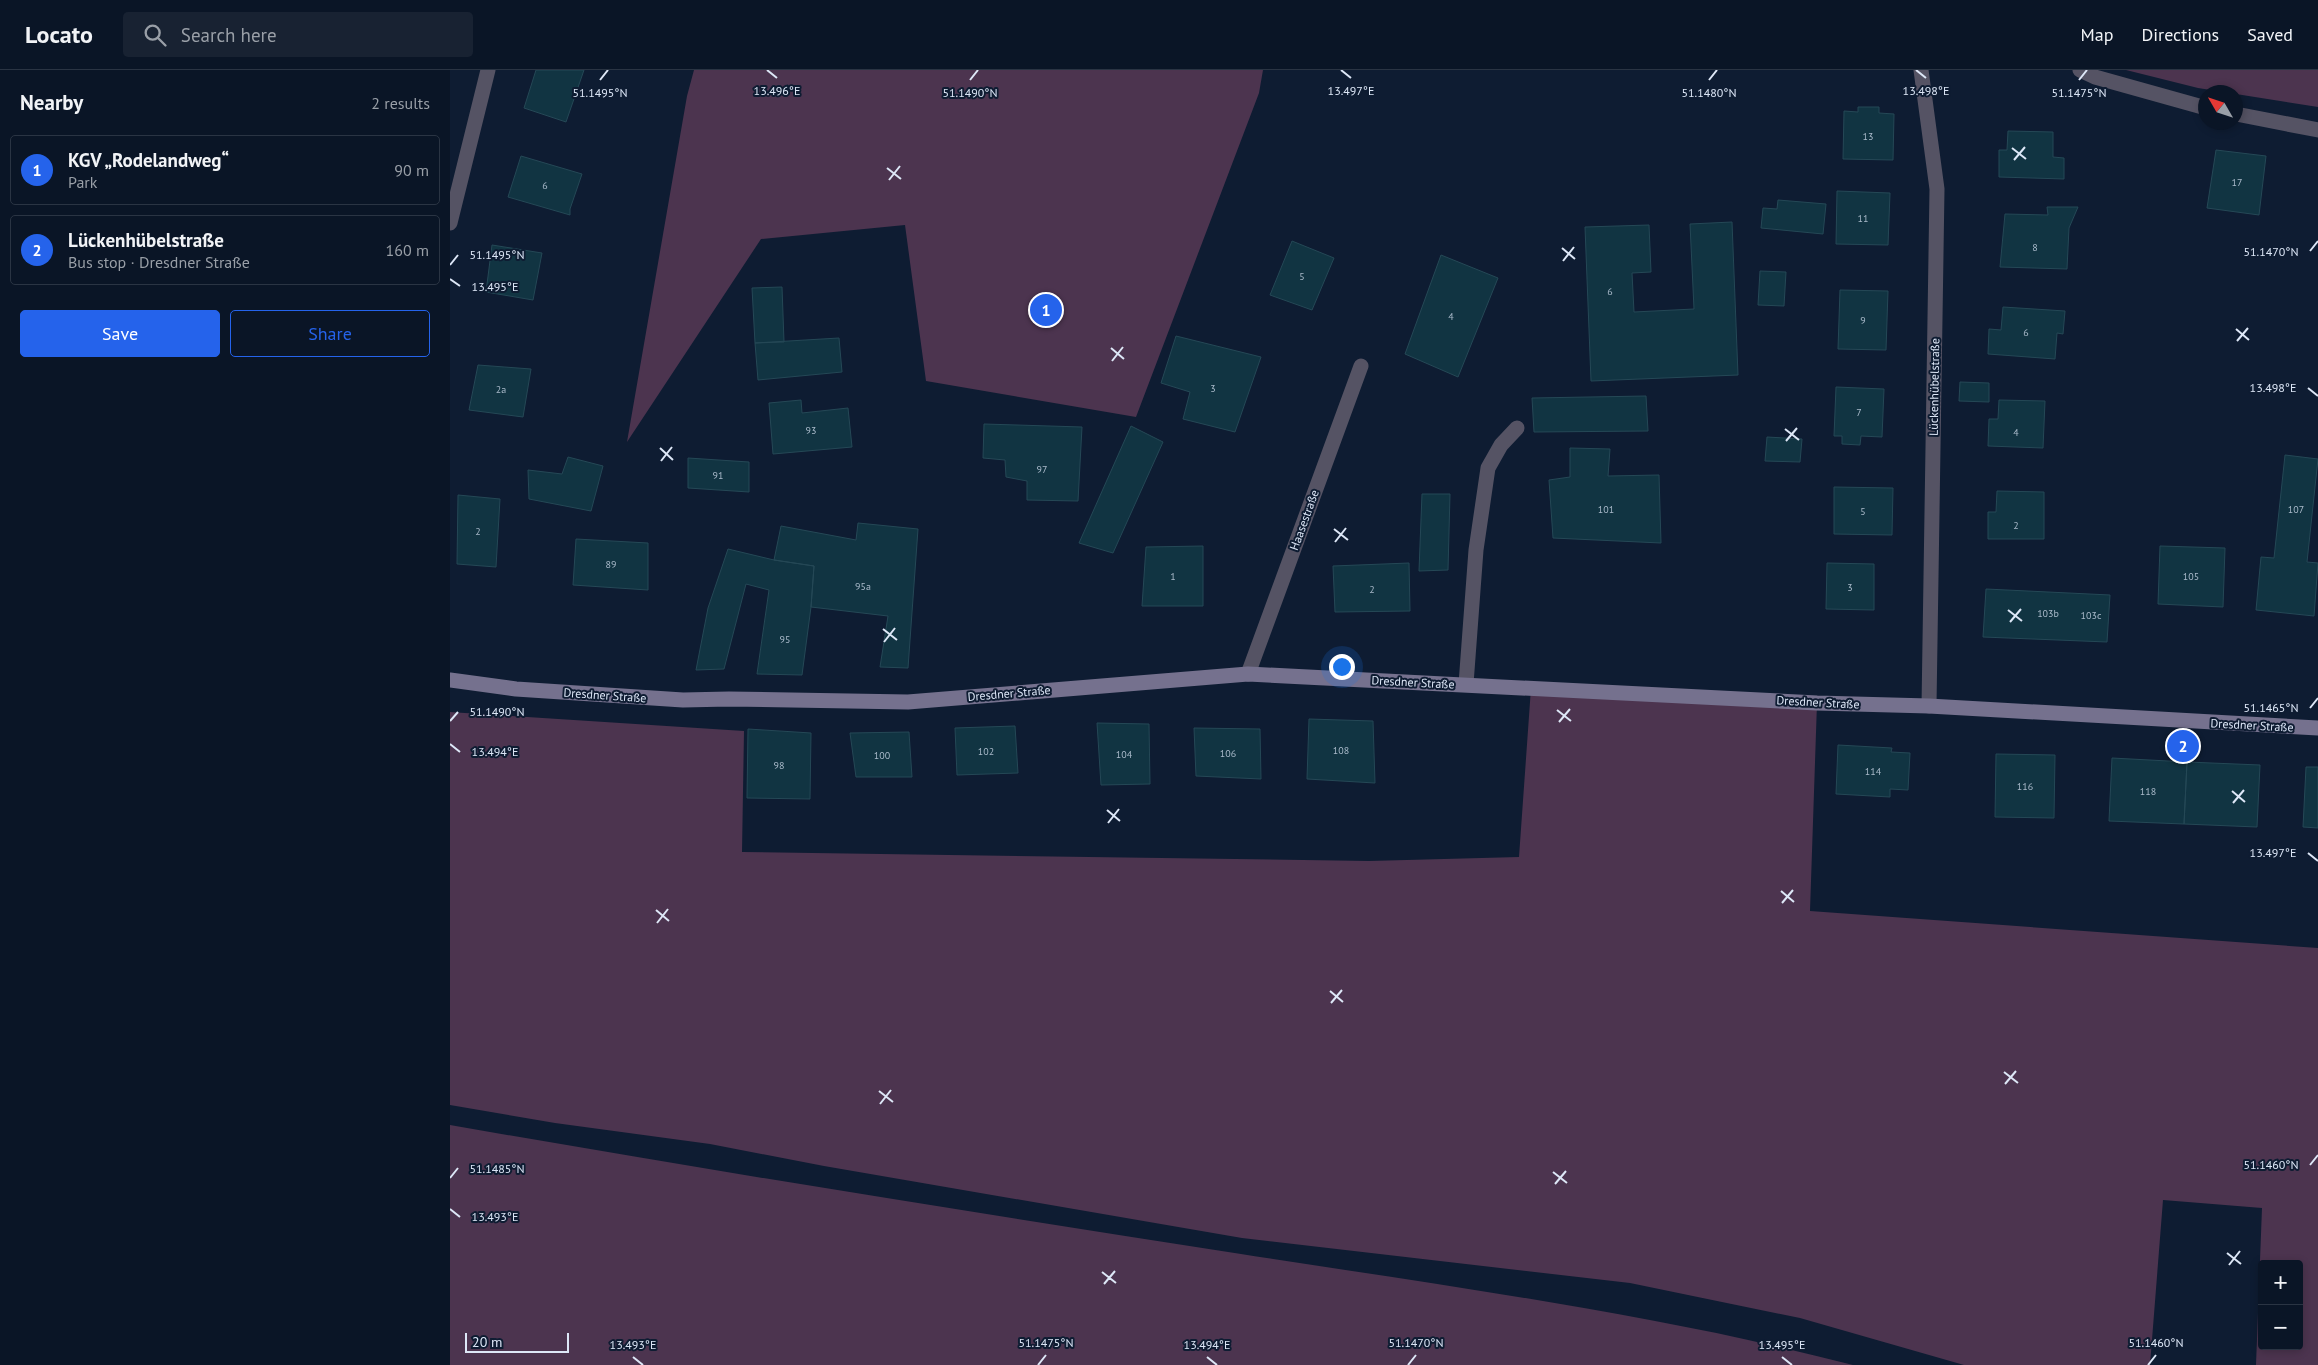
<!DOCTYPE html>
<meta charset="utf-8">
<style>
body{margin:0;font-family:"PT Sans",sans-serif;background:#182232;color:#f1f3f6}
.controls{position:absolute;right:15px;bottom:15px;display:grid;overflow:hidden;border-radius:5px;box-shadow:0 2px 8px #0003}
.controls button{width:45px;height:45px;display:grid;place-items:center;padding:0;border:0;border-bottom:1px solid #2a3443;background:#0a1526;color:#f1f3f6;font:25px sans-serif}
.compass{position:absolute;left:1748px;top:15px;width:45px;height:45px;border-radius:50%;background:#0a1526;box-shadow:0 2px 8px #0003;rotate:309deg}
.scale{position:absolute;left:15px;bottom:12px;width:104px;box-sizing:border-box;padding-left:5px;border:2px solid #dde7f7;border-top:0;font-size:14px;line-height:18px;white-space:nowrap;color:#dde7f7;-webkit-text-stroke:4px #0e1c32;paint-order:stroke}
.you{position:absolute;left:891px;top:596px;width:18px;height:18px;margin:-12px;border:4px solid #fff;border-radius:50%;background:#1a73e8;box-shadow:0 0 0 8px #1a73e833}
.badge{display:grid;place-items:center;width:32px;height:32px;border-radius:50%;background:#2563eb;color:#fff;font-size:16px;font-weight:700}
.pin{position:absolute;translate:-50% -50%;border:2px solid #fff;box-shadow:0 1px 5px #0006}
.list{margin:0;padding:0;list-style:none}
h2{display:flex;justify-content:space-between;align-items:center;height:65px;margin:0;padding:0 20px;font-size:21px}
h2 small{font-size:16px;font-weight:400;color:#999fa7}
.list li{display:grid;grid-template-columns:32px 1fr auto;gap:15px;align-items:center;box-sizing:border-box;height:70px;margin:0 10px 10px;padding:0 10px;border:1px solid #2a3443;border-radius:5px}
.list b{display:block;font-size:19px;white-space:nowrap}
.list p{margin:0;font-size:16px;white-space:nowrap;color:#999fa7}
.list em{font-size:16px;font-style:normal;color:#999fa7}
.actions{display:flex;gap:10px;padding:15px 20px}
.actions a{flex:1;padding:11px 0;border:1px solid #2563eb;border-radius:5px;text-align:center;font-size:18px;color:#2563eb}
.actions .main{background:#2563eb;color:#fff}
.icon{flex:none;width:28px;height:28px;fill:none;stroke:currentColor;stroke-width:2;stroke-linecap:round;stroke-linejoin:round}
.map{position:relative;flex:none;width:1868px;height:1295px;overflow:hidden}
header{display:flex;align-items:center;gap:30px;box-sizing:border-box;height:70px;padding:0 25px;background:#0a1526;border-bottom:1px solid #2a3443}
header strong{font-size:24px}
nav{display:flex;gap:28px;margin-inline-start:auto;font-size:18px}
.search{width:350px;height:45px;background:#182232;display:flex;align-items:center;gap:12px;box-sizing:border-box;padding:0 18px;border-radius:5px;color:#999fa7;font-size:19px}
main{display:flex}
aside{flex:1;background:#0a1526}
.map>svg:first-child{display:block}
.green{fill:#4c344f;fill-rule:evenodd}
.building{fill:#113442;stroke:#254856}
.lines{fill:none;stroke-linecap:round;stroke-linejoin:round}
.lane{stroke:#555364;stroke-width:15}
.street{stroke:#555364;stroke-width:15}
.secondary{stroke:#75718e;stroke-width:15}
.ticks{fill:none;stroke:#dde7f7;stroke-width:2}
.labels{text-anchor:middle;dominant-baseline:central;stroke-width:4;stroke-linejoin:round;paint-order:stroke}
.number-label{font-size:10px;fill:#aabaca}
.street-label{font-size:12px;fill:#dde7f7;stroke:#0e1c32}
.ticks-label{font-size:12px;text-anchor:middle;fill:#dde7f7;stroke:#0e1c32;stroke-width:4;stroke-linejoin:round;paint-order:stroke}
</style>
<header>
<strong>Locato</strong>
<div class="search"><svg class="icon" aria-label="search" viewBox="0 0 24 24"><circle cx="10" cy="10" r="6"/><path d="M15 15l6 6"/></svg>Search here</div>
<nav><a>Map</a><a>Directions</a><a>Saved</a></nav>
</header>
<main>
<aside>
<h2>Nearby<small>2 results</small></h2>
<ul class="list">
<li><span class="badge">1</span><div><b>KGV „Rodelandweg“</b><p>Park</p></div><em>90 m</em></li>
<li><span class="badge">2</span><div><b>Lückenhübelstraße</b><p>Bus stop · Dresdner Straße</p></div><em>160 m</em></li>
</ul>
<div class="actions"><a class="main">Save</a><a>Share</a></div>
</aside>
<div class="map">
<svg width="1868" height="1295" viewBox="0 0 1868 1295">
<rect width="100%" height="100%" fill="#0e1c32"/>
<!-- green -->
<path class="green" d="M244,0H813L809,23L686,347L476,311L455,155L311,169L177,372L237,26Z
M1676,0H1868V37L1748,18Z
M1081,618L1367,633L1360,841L1868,878V1295H1806L1812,1138L1713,1130L1700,1295H1514L1350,1248L1180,1213L792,1168L374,1096L260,1074L105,1053L0,1035V642L294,661L292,782L919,791L1069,787ZM1812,1194H1849V1276H1812Z
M0,1055C263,1101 527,1143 791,1184C996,1216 1203,1243 1403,1295H0Z"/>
<!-- building -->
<path class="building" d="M86,0H134L116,52L74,38Z
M1408,37H1429V43L1444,44L1443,90L1393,89L1394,41L1408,42Z
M1558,61L1603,62V87L1614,88V109L1549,107V80H1557Z
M1766,80L1816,86L1809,145L1757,138Z
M71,86L132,104L120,139V145L58,127Z
M1387,121L1440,123L1438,175L1386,174Z
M1328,130L1376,134L1373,164L1311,158L1313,138L1327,139Z
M1597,137H1628L1619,158L1617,199L1550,197L1555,144L1598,145Z
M1282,152L1288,305L1141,311L1135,157L1199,155L1201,202L1182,203L1184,242L1244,239L1240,154Z
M842,171L884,188L862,240L820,225Z
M42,175L92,183L83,230L36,222Z
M991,185L1048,208L1008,307L955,284Z
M1310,201L1336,202L1334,236L1308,235Z
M332,217L334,272L305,273L302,218Z
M1390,220L1438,221L1436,280L1388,279Z
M1553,237L1615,241L1613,264L1607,263L1605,289L1538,284L1539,259L1551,260Z
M726,266L811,287L785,362L733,349L740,322L711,313Z
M389,268L392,302L308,310L305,273Z
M28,295L81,299L73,347L19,340Z
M1510,312L1539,313V332L1509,331Z
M1386,317L1434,319L1432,367L1411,366L1410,375L1392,374V366H1384Z
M1196,326L1198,361L1084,362L1082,328Z
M351,330L352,343L398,338L402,377L323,384L319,333Z
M1549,330L1595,331L1593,378L1538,376L1539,349H1548Z
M534,354L632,357L628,431L577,430V411L556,407L555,390L533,388Z
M681,356L713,372L663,483L629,473Z
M1317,367L1352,369L1350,392L1315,391Z
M1120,378L1160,379L1158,406L1209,405L1211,473L1103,468L1099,410L1120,407Z
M1835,385L1868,389L1857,492L1868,493L1864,546L1806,540L1811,487L1824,488Z
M118,387L153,396L141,441L79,429L78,400L112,404Z
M238,388L299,392V422L238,418Z
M1384,417L1443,418L1442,465L1384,464Z
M1547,421L1594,422V469H1538V442H1546Z
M972,424H1000L998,500L969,501Z
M8,425L50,429L46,497L7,494Z
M408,453L468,459L458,598L430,597L438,546L361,537L364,496L324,490L331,456L406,470Z
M126,469L198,473V520L123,515Z
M753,476V536H692L696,477Z
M1710,476L1775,478L1773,537L1708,534Z
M278,479L324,490L364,496L361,537L352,605L307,604L319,520L296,514L274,599L246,600L258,538Z
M959,493L960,541L885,542L883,496Z
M1377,493L1424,494V540L1376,539Z
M1536,519L1660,525L1657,572L1533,567Z
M859,649L923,651L925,713L857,709Z
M647,653L699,654L700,714L651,715Z
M565,656L568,703L507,705L505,658Z
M744,658L810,659L811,709L746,706Z
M298,659L361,663L360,729L297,728Z
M459,662L462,707H406L400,663Z
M1388,675L1442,678L1441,682L1460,683L1458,720L1440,719V727L1386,724Z
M1546,684L1605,685L1604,748L1545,747Z
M1662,688L1737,692L1734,754L1659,751Z
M1737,692L1810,695L1807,757L1734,754Z
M1856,697H1868V758L1853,757Z"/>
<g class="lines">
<!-- lane -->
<path class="lane" d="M1016,614L1026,480L1038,398L1051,375L1067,358"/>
<!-- street -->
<path class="street" d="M1471,0L1487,119L1479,636
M1630,0L1645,7L1756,38
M1786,44L1868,60
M0,153L38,0
M798,604L911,296"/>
<!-- secondary -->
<path class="secondary" d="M0,610L66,619L233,630L279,629L458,632L798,604L1367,633L1479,636L1868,658"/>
</g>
<!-- ticks -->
<path class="ticks" d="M317,0L327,8M891,0L901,8M1466,0L1476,8M150,10L158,0M520,10L528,0M1259,10L1267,0M1629,10L1637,0M1562,78L1576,89M1564,90L1575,77M437,98L451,109M439,110L450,96M1112,178L1125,189M1860,181L1868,171M1113,191L1124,177M0,195L8,185M0,209L10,216M1786,259L1799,270M1787,271L1798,258M661,278L674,289M662,291L673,277M1858,318L1868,326M1335,359L1349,370M1336,371L1347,358M210,378L223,390M211,391L222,377M884,459L898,470M885,472L896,458M1558,540L1572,551M1560,552L1571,539M433,559L447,570M434,572L445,558M1860,638L1868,628M1107,640L1121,651M0,651L8,642M1109,652L1120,639M0,674L10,682M1782,721L1795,732M1783,733L1794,720M657,740L670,751M658,753L669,739M1858,783L1868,791M1331,821L1344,832M1332,833L1343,820M206,840L219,851M207,853L218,839M880,921L893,932M881,933L892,920M1554,1002L1568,1013M1555,1014L1566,1001M429,1021L443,1032M430,1034L441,1020M1860,1095L1868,1085M1103,1102L1117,1113M0,1108L8,1098M1105,1114L1116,1101M0,1139L10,1147M1777,1183L1791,1194M1779,1195L1790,1181M652,1202L666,1213M654,1214L665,1201M183,1287L193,1295M757,1287L767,1295M1332,1287L1342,1295M588,1295L596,1285M958,1295L966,1285M1698,1295L1706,1285"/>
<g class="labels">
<!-- number labels -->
<g class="number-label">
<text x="1418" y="66">13</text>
<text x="1787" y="112">17</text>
<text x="95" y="115">6</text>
<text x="1413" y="148">11</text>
<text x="1585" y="177">8</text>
<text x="852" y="206">5</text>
<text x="1160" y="221">6</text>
<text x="1001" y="246">4</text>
<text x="1413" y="250">9</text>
<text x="1576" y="262">6</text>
<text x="763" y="318">3</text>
<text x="51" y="319">2a</text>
<text x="1409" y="342">7</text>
<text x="361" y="360">93</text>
<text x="1566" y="362">4</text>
<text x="592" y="399">97</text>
<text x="268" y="405">91</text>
<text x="1156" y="439">101</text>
<text x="1846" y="439">107</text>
<text x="1413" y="441">5</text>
<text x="1566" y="455">2</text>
<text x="28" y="461">2</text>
<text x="161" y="494">89</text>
<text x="723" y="506">1</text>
<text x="1741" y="506">105</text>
<text x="413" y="516">95a</text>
<text x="1400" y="517">3</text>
<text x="922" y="519">2</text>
<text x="1598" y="543">103b</text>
<text x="1641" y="545">103c</text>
<text x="335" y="569">95</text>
<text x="891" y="680">108</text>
<text x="536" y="681">102</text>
<text x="778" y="683">106</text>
<text x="674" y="684">104</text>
<text x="432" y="685">100</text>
<text x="329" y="695">98</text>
<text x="1423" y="701">114</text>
<text x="1575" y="716">116</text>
<text x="1698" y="721">118</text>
</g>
<!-- street labels -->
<g class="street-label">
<text transform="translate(1484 317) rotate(-89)">Lückenhübelstraße</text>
<text transform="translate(854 450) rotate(-70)">Haasestraße</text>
<text transform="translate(963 612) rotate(3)">Dresdner Straße</text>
<text transform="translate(559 623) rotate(-5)">Dresdner Straße</text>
<text transform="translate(155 625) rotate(4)">Dresdner Straße</text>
<text transform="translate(1368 632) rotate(3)">Dresdner Straße</text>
<text transform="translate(1802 655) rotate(3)">Dresdner Straße</text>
</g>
</g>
<g class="ticks-label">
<text x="1476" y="25">13.498°E</text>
<text x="327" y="25">13.496°E</text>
<text x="901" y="25">13.497°E</text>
<text x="150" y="27">51.1495°N</text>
<text x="520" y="27">51.1490°N</text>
<text x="1259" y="27">51.1480°N</text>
<text x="1629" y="27">51.1475°N</text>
<text x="1821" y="186">51.1470°N</text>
<text x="47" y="189">51.1495°N</text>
<text x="45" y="221">13.495°E</text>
<text x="1823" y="322">13.498°E</text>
<text x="1821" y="642">51.1465°N</text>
<text x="47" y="646">51.1490°N</text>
<text x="45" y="686">13.494°E</text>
<text x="1823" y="787">13.497°E</text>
<text x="1821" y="1099">51.1460°N</text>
<text x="47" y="1103">51.1485°N</text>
<text x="45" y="1151">13.493°E</text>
<text x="596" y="1277">51.1475°N</text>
<text x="966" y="1277">51.1470°N</text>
<text x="1706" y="1277">51.1460°N</text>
<text x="183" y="1279">13.493°E</text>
<text x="757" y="1279">13.494°E</text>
<text x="1332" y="1279">13.495°E</text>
</g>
</svg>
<div class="controls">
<button>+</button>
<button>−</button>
</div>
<svg class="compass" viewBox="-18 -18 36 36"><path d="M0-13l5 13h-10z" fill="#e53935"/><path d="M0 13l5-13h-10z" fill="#999fa7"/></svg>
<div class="scale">20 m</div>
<div class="you"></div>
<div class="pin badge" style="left:596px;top:240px">1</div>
<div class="pin badge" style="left:1733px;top:676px">2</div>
</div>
</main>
